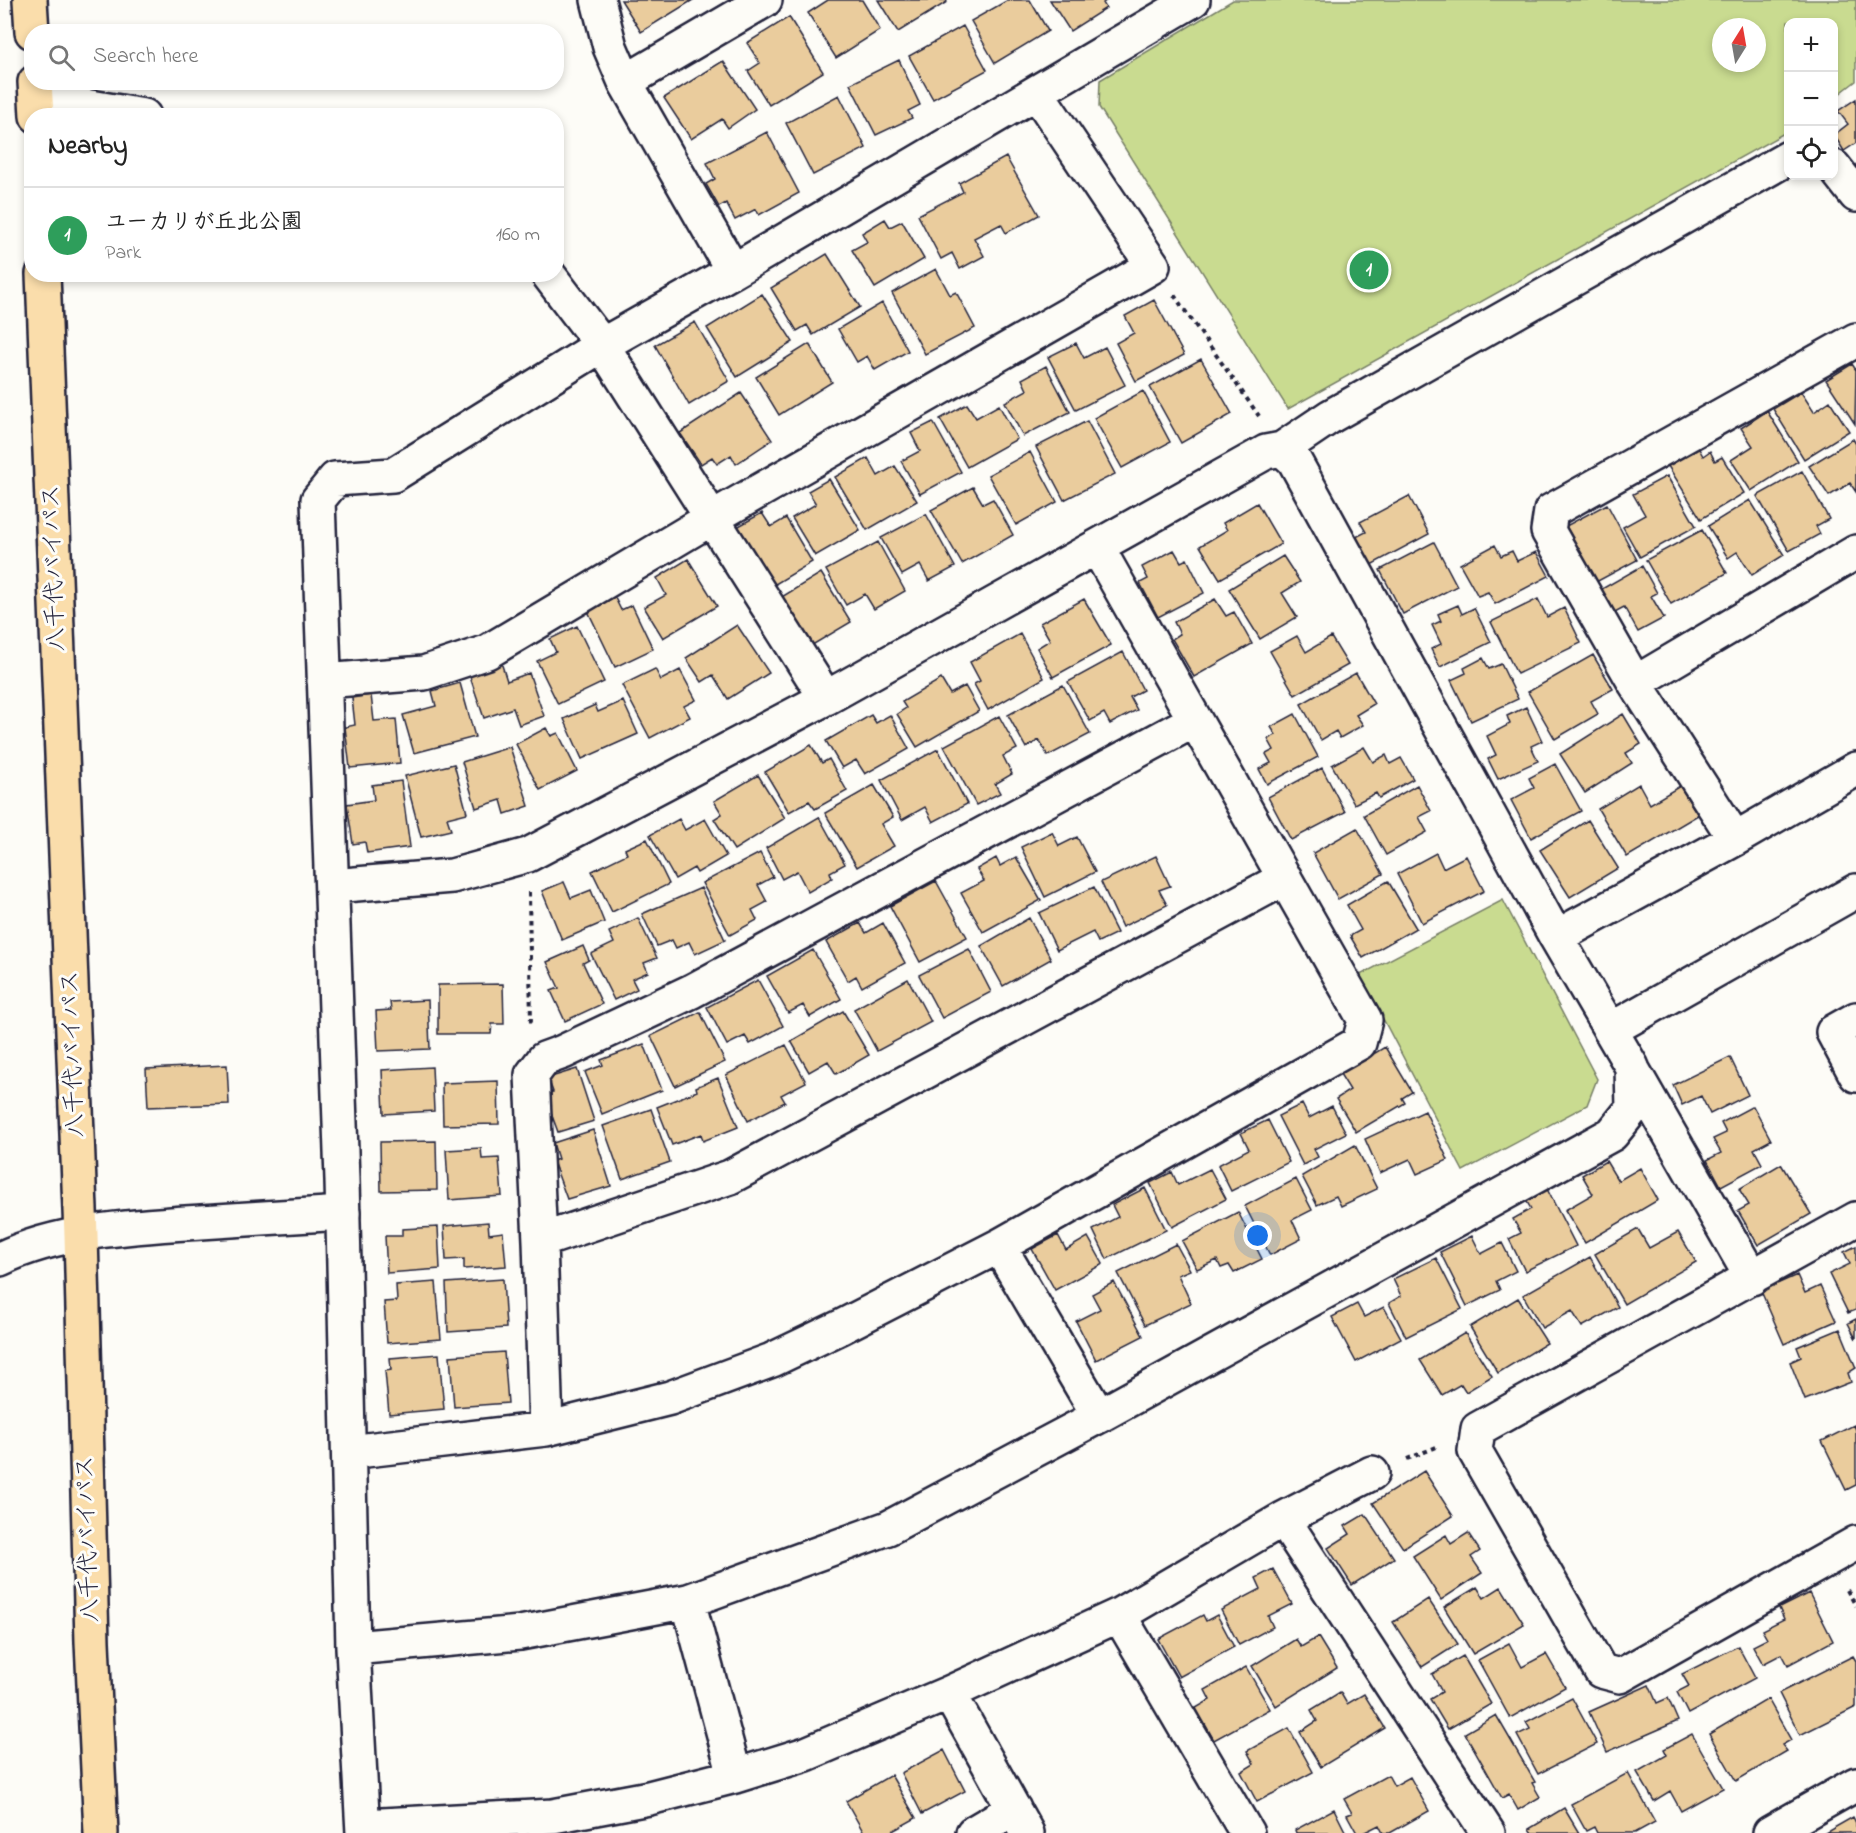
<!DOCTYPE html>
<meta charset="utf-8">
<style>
body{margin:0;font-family:"Indie Flower","Klee One",sans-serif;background:#f6f6f6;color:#222}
.controls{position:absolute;right:18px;top:18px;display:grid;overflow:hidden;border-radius:12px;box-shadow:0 3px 9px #0003}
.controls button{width:54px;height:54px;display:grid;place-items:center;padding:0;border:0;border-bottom:2px solid #e0e0e0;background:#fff;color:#222;font:30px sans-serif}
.compass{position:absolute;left:1712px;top:18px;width:54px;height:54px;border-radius:50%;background:#fff;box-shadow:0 3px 9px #0003;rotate:11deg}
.you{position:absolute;left:1258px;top:1236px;width:21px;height:21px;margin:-15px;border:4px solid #fff;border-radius:50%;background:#1a73e8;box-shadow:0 0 0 9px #1a73e833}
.badge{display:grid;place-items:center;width:39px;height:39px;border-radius:50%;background:#1f6fb2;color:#fff;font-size:20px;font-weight:700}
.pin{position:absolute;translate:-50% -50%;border:3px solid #fff;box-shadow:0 2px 6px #0006}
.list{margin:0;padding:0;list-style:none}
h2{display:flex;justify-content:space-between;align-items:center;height:78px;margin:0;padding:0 24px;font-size:26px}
h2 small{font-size:20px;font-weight:400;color:#767676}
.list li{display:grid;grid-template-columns:39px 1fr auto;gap:18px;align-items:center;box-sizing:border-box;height:96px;padding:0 24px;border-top:2px solid #e0e0e0}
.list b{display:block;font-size:22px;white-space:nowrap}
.list p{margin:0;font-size:20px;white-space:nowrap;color:#767676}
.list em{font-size:20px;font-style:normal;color:#767676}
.icon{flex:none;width:33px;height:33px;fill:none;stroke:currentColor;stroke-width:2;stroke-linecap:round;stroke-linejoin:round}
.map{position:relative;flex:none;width:1856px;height:1833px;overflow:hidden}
.search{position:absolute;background:#fff;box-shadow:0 3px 9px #0003;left:24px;top:24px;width:540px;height:66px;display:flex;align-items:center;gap:15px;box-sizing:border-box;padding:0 21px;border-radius:24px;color:#767676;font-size:22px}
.panel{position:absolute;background:#fff;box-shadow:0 3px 9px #0003;left:24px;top:108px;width:540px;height:174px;border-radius:24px}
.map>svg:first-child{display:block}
.green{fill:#c9db90;stroke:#767e66;stroke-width:1.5;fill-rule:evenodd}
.building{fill:#eacc9d;stroke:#22223b;stroke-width:1.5}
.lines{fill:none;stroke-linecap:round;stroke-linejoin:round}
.street-casing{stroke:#22223b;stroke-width:38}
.secondary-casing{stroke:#22223b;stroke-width:38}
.highway-casing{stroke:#22223b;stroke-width:38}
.path{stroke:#22223b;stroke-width:4;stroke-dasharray:4.5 4.5;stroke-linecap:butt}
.street{stroke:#fdfcf7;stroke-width:33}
.secondary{stroke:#fdfcf7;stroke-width:33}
.highway{stroke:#faddab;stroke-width:33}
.labels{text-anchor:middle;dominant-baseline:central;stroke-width:6;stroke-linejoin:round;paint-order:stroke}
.street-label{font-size:24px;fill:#22223b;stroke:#fdfcf7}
</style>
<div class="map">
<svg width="1856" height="1833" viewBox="0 0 1856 1833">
<rect width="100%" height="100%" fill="#fdfcf7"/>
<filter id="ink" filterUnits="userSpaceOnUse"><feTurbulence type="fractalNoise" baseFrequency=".0167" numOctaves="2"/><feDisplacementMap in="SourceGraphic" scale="12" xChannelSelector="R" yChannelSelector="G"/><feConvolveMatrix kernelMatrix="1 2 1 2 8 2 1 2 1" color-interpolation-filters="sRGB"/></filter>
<g filter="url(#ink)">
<!-- green -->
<path class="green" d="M1233,0H1856V81L1834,98V22H1788V131L1288,409L1099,107L1100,80ZM1721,27H1757V63H1721Z
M1503,900L1597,1079L1587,1105L1463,1171L1360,975Z"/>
<!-- building -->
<path class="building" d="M621,0H693L641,32Z
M828,0H862L880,30L836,58L808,13Z
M878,0H946L947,2L898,32Z
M1008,0H1030L1048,31L995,63L971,21Z
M1050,0H1107L1103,3L1106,8L1070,31Z
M789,17L823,72L769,105L748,71L760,63L747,43Z
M963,26L987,70L933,99L909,56Z
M899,60L920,105L908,111L912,118L876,135L850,84Z
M723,61L755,109L728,128L722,119L691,139L664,98Z
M839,95L866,148L813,175L786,123Z
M1856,99V143L1844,151L1834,135L1848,124L1838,111Z
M767,132L799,193L759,215L756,209L735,220L726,203L719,207L706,184L715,179L707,163Z
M1006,157L1039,215L1006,233L1001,224L974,238L984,256L960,269L952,253L941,259L918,215L963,192L959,183Z
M885,219L890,227L902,221L924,259L875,288L852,250L867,242L862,233Z
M827,254L860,307L813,335L807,325L797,331L771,288Z
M936,269L950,295L956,292L975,328L925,354L892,293Z
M762,294L793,342L737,377L707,328Z
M1154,300L1184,355L1136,381L1116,343L1134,333L1125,316Z
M882,303L908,351L875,370L867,356L857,362L838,329Z
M695,322L729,381L689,405L655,345Z
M1076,343L1084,358L1105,347L1125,385L1076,410L1048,357Z
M809,344L832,382L779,415L756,377Z
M1201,359L1232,414L1181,443L1150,387Z
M1852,364L1856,370L1855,424L1826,380Z
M1046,366L1070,412L1023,436L1005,402L1027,390L1022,379Z
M1143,391L1170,442L1122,468L1094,418Z
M1801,392L1814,412L1830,401L1849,431L1804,459L1773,409Z
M741,393L772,440L736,464L731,455L717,464L712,457L701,464L680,433Z
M967,404L976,418L999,405L1017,439L967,467L940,419Z
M1767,411L1798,461L1751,491L1731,460L1753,446L1741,428Z
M1087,421L1115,474L1064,500L1036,447Z
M933,422L961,472L920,494L901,461L920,451L911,433Z
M1853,439L1856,444V492L1850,483L1829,496L1809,466Z
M1698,447L1703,456L1710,451L1715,461L1722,457L1744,493L1701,519L1668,466Z
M1030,452L1057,502L1016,525L988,475Z
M868,458L878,476L895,466L917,501L867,530L835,477Z
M1802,471L1829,519L1816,526L1820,534L1789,551L1757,496Z
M1667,476L1696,526L1640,557L1623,527L1645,515L1633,494Z
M829,479L860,530L815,556L792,518L816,504L808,491Z
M973,487L983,504L993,499L1013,535L962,564L931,510Z
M1409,496L1429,534L1371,565L1356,537L1366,532L1360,522Z
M1750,500L1784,555L1752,575L1737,552L1728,558L1708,526Z
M1257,503L1281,544L1220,579L1200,546L1227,530L1223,523Z
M1607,504L1637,560L1596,582L1566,526Z
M762,513L771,527L786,518L812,562L772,586L737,527Z
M926,514L955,567L929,581L920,565L902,575L881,538Z
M1702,530L1727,573L1671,604L1646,560Z
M878,542L905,591L874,609L865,594L846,605L826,570Z
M1434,542L1457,586L1403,614L1380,570Z
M1495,545L1501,556L1512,551L1517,561L1536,552L1549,576L1495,604L1488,592L1478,596L1460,564Z
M1174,550L1181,562L1187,559L1204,593L1158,617L1140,583L1148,579L1142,567Z
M1283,556L1300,582L1282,593L1297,617L1260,639L1229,589Z
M688,559L717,606L663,638L644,607L666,595L657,578Z
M1642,566L1657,593L1651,596L1664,618L1638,632L1624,607L1613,613L1600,590Z
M821,573L851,622L809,647L780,598Z
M613,594L621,610L632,605L653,649L615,667L586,607Z
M1084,599L1111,645L1053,677L1037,648L1050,640L1040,623Z
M1215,599L1226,616L1234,612L1252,644L1194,677L1172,639L1180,634L1174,622Z
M1538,599L1547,617L1564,608L1581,643L1517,674L1491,622Z
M1458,605L1462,614L1474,608L1491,642L1440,667L1431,649L1441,644L1432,625L1441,621L1438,614Z
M737,625L769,673L728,699L713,675L702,682L686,658Z
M577,626L604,682L558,704L537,661L556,652L550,639Z
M1020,634L1044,678L988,710L974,684L980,681L970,662Z
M1297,636L1306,652L1331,637L1348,665L1295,695L1270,651Z
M1123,652L1143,690L1130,697L1137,710L1110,724L1104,713L1090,721L1068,682Z
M1593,655L1613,689L1591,701L1598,714L1555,739L1528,692Z
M1483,658L1489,669L1501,664L1518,699L1471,721L1451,680L1466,673L1464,668Z
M501,662L507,681L529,673L544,716L519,725L513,708L484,718L469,674Z
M655,669L661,680L680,670L696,700L684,706L690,717L650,738L622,685Z
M1356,673L1374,704L1356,715L1363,725L1340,738L1336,731L1321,740L1301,704Z
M941,679L950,694L965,686L979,711L917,747L897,714L906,708L902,702Z
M460,683L475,737L414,753L403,715L436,706L432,691Z
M1063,685L1090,734L1048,756L1039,740L1026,748L1008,715Z
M371,695L374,721L396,719L400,763L350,768L345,727L355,725L352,698Z
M623,701L638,734L582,759L564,719L595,705L598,712Z
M1526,707L1542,741L1531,746L1538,761L1498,779L1488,759L1496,755L1487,736L1510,724L1507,716Z
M1295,714L1318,757L1267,784L1259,769L1271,763L1266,754L1274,750L1268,739L1276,735L1271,727Z
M1623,714L1641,744L1626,753L1632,763L1585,793L1560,754Z
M871,715L876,723L890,715L909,749L865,774L856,760L842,768L826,741Z
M999,716L1017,749L1003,756L1012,774L995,784L1000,793L976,805L944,746Z
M546,728L551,736L558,733L577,771L540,790L516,744Z
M811,745L822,763L829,759L847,791L815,809L809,801L789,812L765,772Z
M510,747L529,806L505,814L501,800L476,808L462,762Z
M1364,747L1373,762L1386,755L1390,764L1401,758L1413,779L1379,798L1376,793L1354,804L1332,765Z
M938,749L967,804L933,822L925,807L902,820L881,780Z
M454,764L467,813L447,818L451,830L421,837L405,776Z
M1555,764L1581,811L1531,838L1511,800L1534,788L1529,778Z
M1322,768L1345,812L1291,840L1268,797Z
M758,775L785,818L734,850L714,819L722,814L714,801Z
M401,781L410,847L367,853L365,842L353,844L347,804L374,800L372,785Z
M1639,784L1650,804L1680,786L1698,815L1627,857L1598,809Z
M874,785L893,817L881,824L894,846L857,867L825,813Z
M1417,785L1431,811L1419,817L1427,832L1386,855L1364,815Z
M819,817L845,864L830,872L832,878L808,892L797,871L782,879L766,848Z
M679,819L685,830L705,819L726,856L697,873L694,868L675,879L650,835Z
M1588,820L1618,868L1570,897L1540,850Z
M1357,828L1383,874L1338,899L1313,853Z
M1052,832L1059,846L1077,837L1095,872L1045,897L1021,847Z
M647,839L669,884L612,912L592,871L627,854L625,849Z
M760,853L773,877L758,885L767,902L752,910L757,920L730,935L702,883Z
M1436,853L1443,868L1466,856L1484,891L1422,923L1397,874Z
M1156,856L1170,886L1159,890L1167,905L1122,927L1101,882Z
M1016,857L1041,900L983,932L961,893L984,881L977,869L996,858L1000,866Z
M936,881L967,937L920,962L890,906Z
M1388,881L1416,928L1363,958L1350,936L1361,930L1347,905Z
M564,882L571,898L591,890L604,922L562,940L542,891Z
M1094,887L1117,933L1098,942L1093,932L1057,950L1039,913Z
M701,888L725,940L695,954L689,942L676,948L672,940L657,946L642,914Z
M638,918L657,958L644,963L648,972L632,979L637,989L614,1000L591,954L614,943L609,932Z
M1029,918L1051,959L1003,986L981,946Z
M860,923L866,933L883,923L905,963L862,987L856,976L848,981L826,942Z
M583,946L589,960L583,963L602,1004L565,1021L551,991L559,988L547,962Z
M969,949L991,992L942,1018L919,975Z
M813,950L841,999L810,1017L803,1005L788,1013L767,976Z
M908,979L931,1022L877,1051L854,1009Z
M758,980L783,1026L750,1044L745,1036L727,1045L707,1007Z
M503,984L504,1024H492L491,1034H438V985Z
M428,1000L430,1049L378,1051L376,1011L391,1010L390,1002Z
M843,1011L869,1055L836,1074L828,1061L809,1072L791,1041Z
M700,1012L725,1062L675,1086L651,1036Z
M644,1044L662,1090L602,1114L585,1072L603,1065L601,1060Z
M786,1045L806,1082L781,1095L785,1102L748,1121L726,1075Z
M1385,1047L1412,1092L1402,1098L1405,1103L1356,1132L1336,1099L1350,1090L1340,1074Z
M1730,1057L1748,1095L1710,1114L1701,1096L1682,1105L1673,1085Z
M227,1065L229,1104L148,1107L146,1069Z
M432,1067L434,1111L384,1114L382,1070Z
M577,1069L594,1121L558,1132L544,1094L553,1092L548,1078Z
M718,1078L738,1127L703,1141L701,1134L672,1145L657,1107L697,1091L696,1087Z
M498,1081L499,1124L443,1125L442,1083Z
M1302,1104L1309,1118L1332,1106L1346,1133L1314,1149L1318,1157L1303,1165L1278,1116Z
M1753,1106L1771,1140L1754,1149L1762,1164L1721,1186L1707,1160L1721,1153L1713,1139L1726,1133L1721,1123Z
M651,1109L670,1162L622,1179L603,1126Z
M1425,1111L1448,1160L1417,1174L1410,1159L1380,1173L1365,1139Z
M1268,1120L1289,1162L1231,1191L1218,1165L1249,1149L1241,1133Z
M593,1130L611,1186L567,1199L553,1161L558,1159L553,1143Z
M436,1141L437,1190L381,1191L380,1142Z
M1355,1145L1377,1189L1341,1206L1336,1196L1317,1205L1302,1176Z
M481,1148L482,1159L499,1158L502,1196L449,1200L446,1150Z
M1606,1161L1618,1181L1640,1168L1658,1200L1585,1243L1565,1210L1593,1194L1582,1175Z
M1781,1164L1811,1214L1758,1245L1738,1211L1749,1205L1739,1189Z
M1210,1169L1226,1199L1172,1227L1150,1183L1172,1172L1178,1185Z
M1296,1179L1312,1210L1292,1220L1301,1239L1270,1255L1245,1206Z
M1145,1188L1166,1230L1107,1259L1093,1230L1118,1217L1112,1205Z
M1547,1189L1576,1246L1525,1271L1509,1239L1521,1233L1513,1219L1531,1209L1526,1200Z
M1238,1212L1262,1259L1234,1273L1229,1265L1221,1268L1217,1260L1197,1269L1182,1241Z
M488,1222L489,1234L503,1232L506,1266L464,1269V1259L446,1260L444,1226Z
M438,1227L440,1269L387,1273L385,1236H402V1229Z
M1638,1229L1649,1248L1678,1232L1696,1262L1624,1304L1595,1254Z
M1058,1235L1066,1250L1088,1237L1103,1264L1055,1290L1032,1249Z
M1472,1236L1481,1254L1502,1243L1516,1271L1496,1281L1500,1290L1467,1306L1440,1252Z
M1176,1244L1190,1270L1178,1275L1191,1303L1145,1325L1118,1273Z
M1856,1246V1310L1848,1313L1829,1274L1850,1264L1844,1252Z
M1590,1257L1618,1307L1582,1327L1572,1311L1542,1328L1523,1295Z
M1436,1258L1462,1309L1406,1337L1389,1303L1401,1296L1393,1279Z
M1797,1275L1805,1293L1820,1286L1836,1321L1784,1344L1761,1291Z
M503,1279L506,1328L448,1332L446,1283Z
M436,1282L441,1339L387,1343L384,1302L397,1301L396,1285Z
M1114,1282L1143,1336L1096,1360L1076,1321L1100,1309L1092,1294Z
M1518,1298L1547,1343L1498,1373L1470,1327Z
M1357,1304L1364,1317L1384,1307L1401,1338L1356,1362L1332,1317Z
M1856,1319V1339L1848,1323Z
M1840,1329L1856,1368L1848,1373L1851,1382L1805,1400L1790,1362L1801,1357L1797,1347Z
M1465,1333L1492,1376L1466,1392L1461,1384L1442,1395L1420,1360Z
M504,1352L508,1403L454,1407L450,1356Z
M439,1354L444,1409L389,1414L385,1371L391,1370L390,1358Z
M1854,1425L1856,1430V1485L1846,1490L1822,1441Z
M1424,1471L1453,1516L1403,1548L1373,1503Z
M1365,1514L1394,1558L1352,1585L1328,1548L1350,1534L1345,1526Z
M1468,1533L1480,1551L1471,1557L1482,1573L1441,1600L1413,1556L1446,1535L1451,1544Z
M1273,1569L1292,1604L1268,1616L1273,1627L1239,1645L1221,1610L1261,1589L1256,1578Z
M1477,1587L1484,1598L1501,1587L1524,1624L1473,1654L1444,1607Z
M1809,1593L1833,1641L1788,1665L1782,1654L1763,1664L1753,1646L1767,1639L1762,1630L1784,1619L1779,1608Z
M1428,1599L1458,1644L1422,1667L1393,1622Z
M1203,1615L1206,1621L1217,1615L1234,1647L1179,1677L1158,1639Z
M1318,1637L1337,1668L1276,1706L1252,1666L1296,1639L1301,1647Z
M1509,1643L1522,1667L1546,1654L1565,1687L1510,1718L1478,1660Z
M1738,1646L1755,1678L1688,1714L1677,1692L1689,1686L1682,1674Z
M1463,1656L1491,1704L1448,1729L1430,1699L1442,1692L1432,1674Z
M1853,1656L1856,1661V1707L1800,1735L1779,1693Z
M1246,1667L1270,1709L1214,1740L1196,1708L1210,1700L1205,1690Z
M1649,1685L1657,1703L1668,1698L1678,1721L1607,1752L1589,1712Z
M1340,1692L1347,1704L1364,1694L1385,1728L1321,1767L1300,1732L1317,1721L1311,1710Z
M1572,1698L1597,1744L1538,1774L1517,1735L1530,1729L1526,1722Z
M1768,1699L1791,1740L1782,1745L1787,1751L1736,1781L1709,1734Z
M1496,1715L1535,1782L1532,1783L1540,1797L1518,1810L1509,1794L1502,1798L1465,1733Z
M1289,1728L1313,1772L1257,1802L1241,1772L1254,1764L1247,1751Z
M1692,1734L1723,1788L1681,1811L1670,1791L1654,1801L1637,1772L1667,1755L1664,1749Z
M944,1750L965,1791L922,1814L901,1773Z
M1628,1773L1655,1822L1635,1833H1597L1594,1827L1586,1831L1571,1804Z
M891,1775L916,1818L889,1833H864L846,1801Z
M1388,1775L1394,1786L1410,1777L1429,1811L1390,1833H1383L1379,1825L1363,1833H1357L1347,1815L1352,1813L1344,1799Z
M1564,1808L1579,1833H1532L1529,1829Z
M1334,1809L1346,1833H1296L1295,1830Z
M1853,1817L1856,1823V1833H1825Z"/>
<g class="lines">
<!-- street casing -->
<g class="street-casing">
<path id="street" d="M598,0L610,47L625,82L733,271
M625,82L765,0
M37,98L144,116
M1834,167L1856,195
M548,274L602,345L826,698
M324,681L424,673L487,652L712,518L1153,266L1037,93
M1635,683L1856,552
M1735,839L1635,683L1548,531L1551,511L1856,340
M332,886L452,876L528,855L826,698L1266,452L1282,449L1331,416L1788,158
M1556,937L1735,839L1856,769
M1856,1019L1833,1032L1856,1075
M1610,1030L1856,891
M1634,1072L1752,1278
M1856,1219L1478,1429L1475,1451L1601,1671L1620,1676L1856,1543
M540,1241L730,1177L1285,878
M999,1246L1099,1416
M546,1429L540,1241L532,1075L544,1059L563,1052L692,991L1195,720
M349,1452L546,1429L670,1398L772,1360L841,1327L999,1246L1359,1043L1365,1020L1097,547
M1283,1519L1488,1833
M688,1601L735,1776
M1119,1615L1247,1833
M353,1648L520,1633L688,1601L888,1528L1099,1416L1612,1134L1633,1108L1632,1067L1556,937L1294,460L1282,449
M949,1693L1027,1833
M363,1826L553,1816L649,1798L735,1776L806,1754L949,1693L1119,1615L1283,1519L1372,1473
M363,1833L353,1648L342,1180L318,500L335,479L393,475L602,345L733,271L1193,0
M973,1833L1014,1809
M1770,1833L1856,1784"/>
</g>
<!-- secondary casing -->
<g class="secondary-casing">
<path id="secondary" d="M0,1259C58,1230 138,1226 201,1222C249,1219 296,1216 343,1213"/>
</g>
<!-- highway casing -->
<g class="highway-casing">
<path id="highway" d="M30,0L32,32
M35,82L37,116
M43,274L81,1235L92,1642L101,1833"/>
</g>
<!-- path -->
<path class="path" d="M1174,295L1259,416
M529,892L531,1026
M1407,1459L1439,1446
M1847,1590L1856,1606"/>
<!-- street -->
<use href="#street" class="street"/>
<!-- secondary -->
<use href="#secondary" class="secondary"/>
<!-- highway -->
<use href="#highway" class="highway"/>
</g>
</g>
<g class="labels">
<!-- street labels -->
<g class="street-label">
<text transform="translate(55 568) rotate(-92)">八千代バイパス</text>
<text transform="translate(74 1054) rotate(-92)">八千代バイパス</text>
<text transform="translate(89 1539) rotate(-92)">八千代バイパス</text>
</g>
</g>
</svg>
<div class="controls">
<button>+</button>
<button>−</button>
<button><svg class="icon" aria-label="locate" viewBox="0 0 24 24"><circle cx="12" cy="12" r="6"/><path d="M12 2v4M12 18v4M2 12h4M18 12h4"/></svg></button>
</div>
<svg class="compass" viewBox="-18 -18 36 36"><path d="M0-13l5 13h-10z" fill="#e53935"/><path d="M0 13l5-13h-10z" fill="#767676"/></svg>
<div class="you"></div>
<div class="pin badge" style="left:1369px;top:270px;background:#2e9e5b">1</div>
<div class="search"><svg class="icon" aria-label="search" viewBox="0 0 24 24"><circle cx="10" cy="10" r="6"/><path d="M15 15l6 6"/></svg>Search here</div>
<section class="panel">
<h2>Nearby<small></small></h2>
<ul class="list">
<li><span class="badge" style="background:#2e9e5b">1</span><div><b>ユーカリが丘北公園</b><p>Park</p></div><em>160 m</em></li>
</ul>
</section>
</div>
